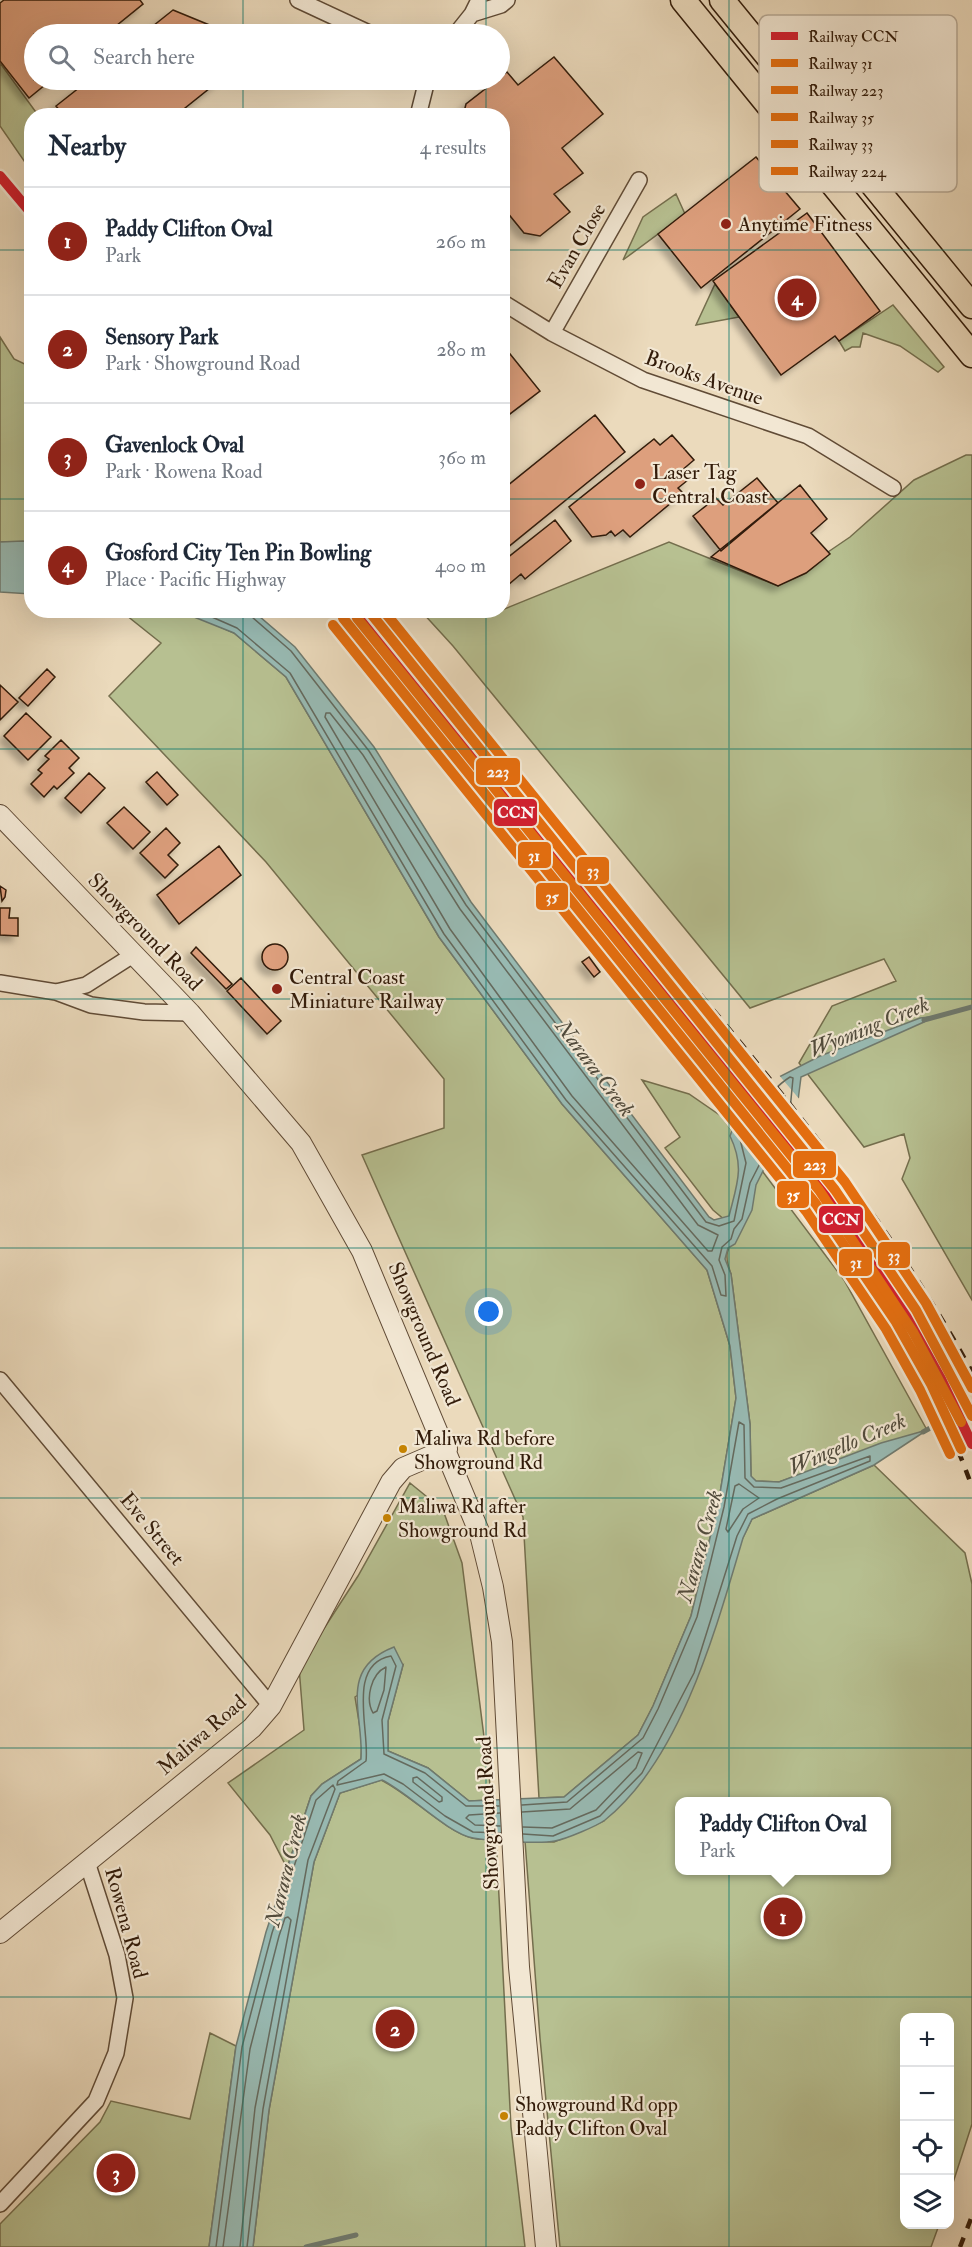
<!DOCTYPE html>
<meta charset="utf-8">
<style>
body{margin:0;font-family:"IM FELL Double Pica",serif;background:#f6f6f7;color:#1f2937}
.controls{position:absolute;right:18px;bottom:18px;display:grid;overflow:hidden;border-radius:12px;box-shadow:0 6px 24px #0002}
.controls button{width:54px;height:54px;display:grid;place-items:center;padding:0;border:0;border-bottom:2px solid #e0e1e3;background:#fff;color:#1f2937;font:30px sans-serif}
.you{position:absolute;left:489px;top:1312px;width:21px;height:21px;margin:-15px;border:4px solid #fff;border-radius:50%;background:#1a73e8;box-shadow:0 0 0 9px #1a73e833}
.badge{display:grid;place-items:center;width:39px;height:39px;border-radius:50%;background:#8f2418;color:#fff;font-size:20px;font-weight:700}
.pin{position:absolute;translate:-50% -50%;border:3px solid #fff;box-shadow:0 2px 6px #0006}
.popup{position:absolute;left:675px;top:1797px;width:216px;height:78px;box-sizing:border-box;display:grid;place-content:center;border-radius:12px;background:#fff;filter:drop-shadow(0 2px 4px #0005);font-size:20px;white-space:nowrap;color:#747a83}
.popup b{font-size:22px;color:#1f2937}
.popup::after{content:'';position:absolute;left:50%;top:100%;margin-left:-12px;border:12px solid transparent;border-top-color:#fff}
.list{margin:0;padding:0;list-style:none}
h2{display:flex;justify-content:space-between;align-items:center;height:78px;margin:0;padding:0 24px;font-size:26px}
h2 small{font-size:20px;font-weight:400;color:#747a83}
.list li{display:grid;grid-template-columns:39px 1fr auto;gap:18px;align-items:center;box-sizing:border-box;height:108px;padding:0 24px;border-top:2px solid #e0e1e3}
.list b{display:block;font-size:22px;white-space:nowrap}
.list p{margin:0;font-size:20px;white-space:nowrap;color:#747a83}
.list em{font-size:20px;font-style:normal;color:#747a83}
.icon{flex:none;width:33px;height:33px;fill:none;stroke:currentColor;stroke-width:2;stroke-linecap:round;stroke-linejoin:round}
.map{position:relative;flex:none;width:972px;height:2247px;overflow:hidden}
.search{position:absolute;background:#fff;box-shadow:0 6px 24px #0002;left:24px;top:24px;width:486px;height:66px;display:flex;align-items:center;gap:15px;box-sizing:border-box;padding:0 21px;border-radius:33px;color:#747a83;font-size:22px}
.panel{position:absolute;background:#fff;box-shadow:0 6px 24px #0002;left:24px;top:108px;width:486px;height:510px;border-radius:24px}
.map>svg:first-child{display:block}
.green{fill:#b7c091;stroke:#746e4d;stroke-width:1.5;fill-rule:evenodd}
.water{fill:#98bab3;stroke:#6f7a6f;stroke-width:1.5}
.pier{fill:#ebdabc}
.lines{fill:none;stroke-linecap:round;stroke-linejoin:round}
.shore{stroke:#656a5e;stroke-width:1.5}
.stream{stroke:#6f7a6f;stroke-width:5}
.building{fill:#dd9f7d;stroke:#321b09;stroke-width:1.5;filter:url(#shadow)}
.minor-casing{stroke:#604b36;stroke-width:18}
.tertiary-casing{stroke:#604b36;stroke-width:22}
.primary-casing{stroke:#321b09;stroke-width:27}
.minor{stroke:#f2e7d3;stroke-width:15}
.tertiary{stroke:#f2e7d3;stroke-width:20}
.primary{stroke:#ebdabc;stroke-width:24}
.rail{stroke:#321b09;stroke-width:4.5;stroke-dasharray:10 10;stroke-linecap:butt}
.rail-1-casing{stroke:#f2e7d3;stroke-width:15}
.rail-2-casing{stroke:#f2e7d3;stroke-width:15}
.rail-3-casing{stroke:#f2e7d3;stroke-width:15}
.rail-4-casing{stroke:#f2e7d3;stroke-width:15}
.rail-5-casing{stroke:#f2e7d3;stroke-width:15}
.rail-6-casing{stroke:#f2e7d3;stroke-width:15}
.rail-1{stroke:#d11f2f;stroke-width:10}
.rail-2{stroke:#e56e0f;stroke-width:10}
.rail-3{stroke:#e56e0f;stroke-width:10}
.rail-4{stroke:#e56e0f;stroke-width:10}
.rail-5{stroke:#e56e0f;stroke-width:10}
.rail-6{stroke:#e56e0f;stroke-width:10}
.grid{fill:none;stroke:#0f766e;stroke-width:1.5;stroke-opacity:0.55}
.poi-dot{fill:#8f2418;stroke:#f2e7d3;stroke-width:2}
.bus-dot{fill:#c68302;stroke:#f2e7d3;stroke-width:2}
.labels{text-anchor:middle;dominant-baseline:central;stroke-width:4.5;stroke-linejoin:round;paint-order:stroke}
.bus-label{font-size:20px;fill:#321b09;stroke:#f2e7d3;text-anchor:start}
.poi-label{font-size:21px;fill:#321b09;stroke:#f2e7d3;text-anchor:start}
.street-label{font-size:21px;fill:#321b09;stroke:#f2e7d3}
.water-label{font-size:22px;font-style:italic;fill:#514b3c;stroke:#f2e7d3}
.key{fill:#f2e7d3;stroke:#b8aa96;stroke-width:1.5}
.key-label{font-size:16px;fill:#321b09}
.line-badge{stroke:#f2e7d3;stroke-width:2}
.badge-label{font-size:16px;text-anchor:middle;font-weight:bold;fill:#fff}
</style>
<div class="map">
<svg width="972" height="2247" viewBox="0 0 972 2247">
<defs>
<filter id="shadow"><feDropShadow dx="-5.5" dy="5.5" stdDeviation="3" flood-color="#0004"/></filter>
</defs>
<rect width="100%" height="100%" fill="#ebdabc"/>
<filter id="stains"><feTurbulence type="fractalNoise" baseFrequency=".00333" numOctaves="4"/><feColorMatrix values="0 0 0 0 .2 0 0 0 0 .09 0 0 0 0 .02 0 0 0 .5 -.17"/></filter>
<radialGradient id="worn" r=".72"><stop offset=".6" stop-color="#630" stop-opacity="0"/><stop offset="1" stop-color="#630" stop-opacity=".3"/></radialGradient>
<!-- green -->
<path class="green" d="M0,63L38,115L32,116L31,171L0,126Z
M676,194L685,214L623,260L643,217Z
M715,284L739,317L696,325Z
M893,305L944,367L938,372L900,346L863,333L860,347H852L845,351L839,341Z
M0,337L14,359L31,367V542H0Z
M966,455H972V1300L902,1179L910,1158L904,1134L864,1147L799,1063L832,1006L896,981L884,959L750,1008L453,646L421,611L502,610L669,542L778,586L850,537L914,480Z
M121,611H179L207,621L234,633L286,677L439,937L562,1104L707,1270L730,1346L736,1398L718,1505L691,1616L653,1706L638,1735L564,1797L539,1798L523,1517L362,1155L444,1128V1079L266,862L109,696L161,643Z
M642,1080L689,1094L721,1116L844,1280L927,1430L779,1482L756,1481L751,1477L750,1424L731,1274C723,1253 727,1249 739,1232L713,1210L665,1148L680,1137Z
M874,1465L965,1553L972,1584V2124L950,2192V2018H904V2224L939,2225L931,2247H560L540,2038L525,1841L554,1842L604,1821L752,1519ZM680,1802H886V1870H680Z
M410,1483L443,1510L462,1563L492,1800L469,1801L428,1768L388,1751V1721L403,1665L355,1697L362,1740L361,1759L322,1784L311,1796L287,1868L270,1835L228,1783L304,1730L299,1667L358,1576Z
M381,1780C410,1794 445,1831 472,1838C479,1840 488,1839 496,1839L511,2127L525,2247H253L269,2110L314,1862L340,1793Z
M210,2033L236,2046L209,2247H0V2224L100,2122L111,2101L190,2119Z"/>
<!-- water -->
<path class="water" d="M23,541L31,542V594L0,592V542Z
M179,611H253L295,647L374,747L471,902L709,1217L714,1220L729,1216C737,1184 745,1167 730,1136L733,1128L752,1109L775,1079L820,1056L920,1018L930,1017L924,1022L801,1077L795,1124L776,1145L756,1185L752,1210L735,1244L728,1248L725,1259L731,1274L750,1424L751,1476L756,1481L779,1482L881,1443L927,1430L874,1465L752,1519L743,1538C716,1629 681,1759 605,1820C597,1826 566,1839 555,1841C541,1844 488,1841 473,1838C447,1833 409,1793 382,1780L340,1793L314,1862L269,2110L253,2247H209L236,2046L266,1932L311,1796L322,1784L361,1759C364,1714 337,1669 394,1647L403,1665L388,1721V1751L428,1768L469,1801L564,1797L638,1735L653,1706L691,1616L718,1505L736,1398L730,1346L707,1270L562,1104L439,937L286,677L234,633Z"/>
<!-- pier -->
<path class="pier" d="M778,1074L801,1101L798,1123L766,1085Z
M766,1091L795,1128L779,1146L749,1108Z
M747,1113L777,1149L769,1165L735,1123Z"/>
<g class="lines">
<!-- shore -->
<path class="shore" d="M196,610L237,628L290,673L444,934L566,1100L712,1266L721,1295L726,1296L725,1275L719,1260L722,1247L731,1239L734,1229L742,1219L750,1183L771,1142L789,1121L793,1078L790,1077C772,1088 753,1115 738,1131L746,1163L734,1221L719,1226L706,1222L466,905L369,751L291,651L252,617L250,610
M326,713H330L363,755L460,909L698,1225L718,1235L712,1251H708L572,1096L450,929L325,717Z
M780,1094L785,1096C781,1126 770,1126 758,1151L754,1152L746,1134Z
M739,1484L759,1498L743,1509L728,1532L726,1529L735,1486Z
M386,1667L384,1690L377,1711L373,1713C365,1699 371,1674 386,1667Z
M417,1777L442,1797V1801L439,1802L413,1782V1778Z
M522,1805L567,1802L643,1738L658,1709L697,1617L724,1507L739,1422L744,1425L745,1478L754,1487L781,1488L870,1456V1461L777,1499L748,1514L737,1536L694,1673L642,1773L600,1816L553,1836L523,1834
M499,1806H466L425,1773L384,1754L382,1720L396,1666L391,1656C346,1664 370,1731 366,1761L338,1781L337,1785L384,1774L403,1784L445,1816L473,1832L501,1833
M522,1812L570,1809L638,1752L642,1753L636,1768L596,1810L552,1828L523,1827
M500,1813L469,1815L466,1818L475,1825L500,1826
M216,2247L242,2047L272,1933L316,1800L333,1785L335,1789L308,1860L263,2109L247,2247
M223,2247L250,2049L279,1936L285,1918L288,1917L291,1920L286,1946L255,2108L240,2247"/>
<!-- stream -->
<path class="stream" d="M924,1020L972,1007
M923,1432L972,1405
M306,2247L356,2235"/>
</g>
<!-- building -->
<path class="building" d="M4,0H140L143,4L106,34H34V80H51L29,98L0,61V3Z
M173,10L224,31L227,34H143Z
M554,57L603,114L562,148L583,173L554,194L570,212L540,236L524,233L502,206V116H463L466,104L507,72L518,85Z
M89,80H220L175,116H64L56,106Z
M756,157L800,209L701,288L658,234Z
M807,213L880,311L839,341L835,336L781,375L713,281Z
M502,344L540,391L502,420Z
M595,415L625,452L502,552V490Z
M672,435L694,460L681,471L688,480L678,488L683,493L630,537L623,530L615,536L611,531L606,535L592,537L569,507L654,439L660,445Z
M757,478L778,503L721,551L693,516L716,498L723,505Z
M800,485L827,519L811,533L830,554L806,573L778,586L711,557Z
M555,520L571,541L525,579L521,574L502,590V562Z
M47,669L55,677L28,706L19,698Z
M0,685L18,702L0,720Z
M26,713L51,737L28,760L4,736Z
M61,740L79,758L69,768L74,773L57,789L54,786L44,797L31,784L42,773L38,770L49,759L45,756Z
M157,772L178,795L167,805L146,782Z
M89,773L105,788L81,813L65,798Z
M124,807L150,832L133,849L107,823Z
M166,828L180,843L168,855L178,865L165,878L140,853Z
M219,846L241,875L179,924L157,895Z
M0,886L6,890L5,897L2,901Z
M0,908H10L9,918H18V936L0,935Z
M262 957a13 13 0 1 1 26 0a13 13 0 1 1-26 0Z
M196,947L232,984L226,989L191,953Z
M589,957L600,972L594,977L582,962Z
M241,978L281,1021L267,1034L227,991Z"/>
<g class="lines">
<!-- minor casing -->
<g class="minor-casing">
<path id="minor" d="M298,0L371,34
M472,14L501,5L507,0
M456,34L472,14L479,0
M418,116L427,80
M502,302L552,333L643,380L808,436L893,488
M552,333L639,180
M0,983L56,992L91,1005L144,1012L190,1013
M56,992L86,985L133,955
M0,1380L271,1706
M0,2204L96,2101L116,2053L125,1998L117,1955L87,1862"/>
</g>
<!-- tertiary casing -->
<g class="tertiary-casing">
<path id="tertiary" d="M0,815L190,1013L301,1143L362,1251L480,1534L493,1587L502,1642L519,1967L546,2247
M0,1933L252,1728L271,1706L391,1482L403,1468L447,1449"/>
</g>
<!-- primary casing -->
<g class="primary-casing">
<path id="primary" d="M683,0L972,355
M722,0L972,306"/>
</g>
<!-- minor -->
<use href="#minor" class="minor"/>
<!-- tertiary -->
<use href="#tertiary" class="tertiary"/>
<!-- primary -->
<use href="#primary" class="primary"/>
<!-- rail -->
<path class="rail" d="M422,680C531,800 640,920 743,1046C827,1149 908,1254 972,1372
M414,688C487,786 557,888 634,984C760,1141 904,1294 972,1487
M468,779L501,819
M960,2247L972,2216"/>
<!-- rail-1 casing -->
<g class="rail-1-casing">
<path id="rail-1" d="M0,176L32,214
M352,610L826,1197L906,1316L941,1379L972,1444"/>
</g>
<!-- rail-2 casing -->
<g class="rail-2-casing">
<path id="rail-2" d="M343,618L816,1204L896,1322L931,1384L961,1449"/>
</g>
<!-- rail-3 casing -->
<g class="rail-3-casing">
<path id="rail-3" d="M368,610L835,1190L916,1310L972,1416"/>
</g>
<!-- rail-4 casing -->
<g class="rail-4-casing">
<path id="rail-4" d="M333,625L806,1211L886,1329L920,1390L950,1454"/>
</g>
<!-- rail-5 casing -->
<g class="rail-5-casing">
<path id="rail-5" d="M383,610L845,1182L926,1303L972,1388"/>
</g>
<!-- rail-6 casing -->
<g class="rail-6-casing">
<path id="rail-6" d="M357,618L819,1190L913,1332L961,1422"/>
</g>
<!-- rail-1 -->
<use href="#rail-1" class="rail-1"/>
<!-- rail-2 -->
<use href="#rail-2" class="rail-2"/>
<!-- rail-3 -->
<use href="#rail-3" class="rail-3"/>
<!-- rail-4 -->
<use href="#rail-4" class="rail-4"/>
<!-- rail-5 -->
<use href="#rail-5" class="rail-5"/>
<!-- rail-6 -->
<use href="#rail-6" class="rail-6"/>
</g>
<!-- grid -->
<path class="grid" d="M243,0V34M486,0V34M729,0V2247M243,80V116M486,80V116M0,250H32M502,250H972M0,499H32M502,499H972M243,610V2247M486,610V2247M0,749H972M0,999H972M0,1248H972M0,1498H972M0,1748H972M0,1997H972"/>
<!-- markers -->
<g class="poi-dot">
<circle cx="726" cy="224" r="6"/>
<circle cx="640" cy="484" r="6"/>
<circle cx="277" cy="989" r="6"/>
</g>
<g class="bus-dot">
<circle cx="403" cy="1449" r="5"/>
<circle cx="387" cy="1518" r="5"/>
<circle cx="504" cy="2116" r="5"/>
</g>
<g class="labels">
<!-- bus labels -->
<g class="bus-label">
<text x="414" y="1438">Maliwa Rd before<tspan x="414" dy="24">Showground Rd</tspan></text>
<text x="398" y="1506">Maliwa Rd after<tspan x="398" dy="24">Showground Rd</tspan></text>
<text x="515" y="2104">Showground Rd opp<tspan x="515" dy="24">Paddy Clifton Oval</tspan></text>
</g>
<!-- poi labels -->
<g class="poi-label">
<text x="738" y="224">Anytime Fitness</text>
<text x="652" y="472">Laser Tag<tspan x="652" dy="24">Central Coast</tspan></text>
<text x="289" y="977">Central Coast<tspan x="289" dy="24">Miniature Railway</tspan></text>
</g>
<!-- street labels -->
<g class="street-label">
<text transform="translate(577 246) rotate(-60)">Evan Close</text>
<text transform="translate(704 378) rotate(20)">Brooks Avenue</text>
<text transform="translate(145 932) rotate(46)">Showground Road</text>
<text transform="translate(424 1334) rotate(67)">Showground Road</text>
<text transform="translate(152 1529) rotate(50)">Eve Street</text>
<text transform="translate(202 1735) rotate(-41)">Maliwa Road</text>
<text transform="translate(488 1813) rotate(-93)">Showground Road</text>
<text transform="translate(126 1923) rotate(75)">Rowena Road</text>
</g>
<!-- water labels -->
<g class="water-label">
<text transform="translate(869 1027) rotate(-22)">Wyoming Creek</text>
<text transform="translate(595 1068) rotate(53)">Narara Creek</text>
<text transform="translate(847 1444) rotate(-23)">Wingello Creek</text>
<text transform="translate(700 1546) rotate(-74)">Narara Creek</text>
<text transform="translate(286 1870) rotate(-76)">Narara Creek</text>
</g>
</g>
<!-- legend -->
<rect x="759" y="15" width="198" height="177" rx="9" class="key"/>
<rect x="771" y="32" width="27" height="8" fill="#d11f2f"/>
<rect x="771" y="59" width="27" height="8" fill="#e56e0f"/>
<rect x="771" y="86" width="27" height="8" fill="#e56e0f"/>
<rect x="771" y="113" width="27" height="8" fill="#e56e0f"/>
<rect x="771" y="140" width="27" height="8" fill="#e56e0f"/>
<rect x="771" y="167" width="27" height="8" fill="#e56e0f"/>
<g class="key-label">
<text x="808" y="42">Railway CCN</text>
<text x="808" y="69">Railway 31</text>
<text x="808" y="96">Railway 223</text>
<text x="808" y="123">Railway 35</text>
<text x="808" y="150">Railway 33</text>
<text x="808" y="177">Railway 224</text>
</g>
<g class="line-badge">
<rect x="475" y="757" width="46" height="29" rx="6" fill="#e56e0f"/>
<rect x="493" y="798" width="45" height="29" rx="6" fill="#d11f2f"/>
<rect x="517" y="841" width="35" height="28" rx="6" fill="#e56e0f"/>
<rect x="576" y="856" width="34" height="29" rx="6" fill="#e56e0f"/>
<rect x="535" y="882" width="34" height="29" rx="6" fill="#e56e0f"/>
<rect x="792" y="1150" width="45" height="29" rx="6" fill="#e56e0f"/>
<rect x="776" y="1180" width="34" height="29" rx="6" fill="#e56e0f"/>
<rect x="818" y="1205" width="46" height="29" rx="6" fill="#d11f2f"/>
<rect x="877" y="1241" width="34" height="28" rx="6" fill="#e56e0f"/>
<rect x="838" y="1248" width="35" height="29" rx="6" fill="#e56e0f"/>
</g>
<g class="badge-label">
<text x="498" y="777">223</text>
<text x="516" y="818">CCN</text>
<text x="534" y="861">31</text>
<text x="593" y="876">33</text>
<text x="552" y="902">35</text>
<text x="815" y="1170">223</text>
<text x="793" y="1200">35</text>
<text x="841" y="1225">CCN</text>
<text x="894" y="1261">33</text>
<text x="856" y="1268">31</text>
</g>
<rect width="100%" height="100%" filter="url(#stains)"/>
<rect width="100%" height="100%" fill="url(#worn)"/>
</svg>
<div class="controls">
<button>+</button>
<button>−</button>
<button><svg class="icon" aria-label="locate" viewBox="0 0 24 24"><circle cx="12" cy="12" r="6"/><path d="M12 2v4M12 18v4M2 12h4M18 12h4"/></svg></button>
<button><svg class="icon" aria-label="layers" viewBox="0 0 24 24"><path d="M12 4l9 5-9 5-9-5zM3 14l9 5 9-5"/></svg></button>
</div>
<div class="you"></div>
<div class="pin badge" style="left:783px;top:1917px">1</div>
<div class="popup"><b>Paddy Clifton Oval</b>Park</div>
<div class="pin badge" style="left:395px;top:2029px">2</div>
<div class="pin badge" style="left:116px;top:2173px">3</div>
<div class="pin badge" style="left:797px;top:298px">4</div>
<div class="search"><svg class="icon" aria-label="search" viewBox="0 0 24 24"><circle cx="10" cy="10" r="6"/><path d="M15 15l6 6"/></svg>Search here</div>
<section class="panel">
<h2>Nearby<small>4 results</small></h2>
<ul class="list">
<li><span class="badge">1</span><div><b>Paddy Clifton Oval</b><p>Park</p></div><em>260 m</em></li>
<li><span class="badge">2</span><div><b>Sensory Park</b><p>Park · Showground Road</p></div><em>280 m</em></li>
<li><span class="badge">3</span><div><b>Gavenlock Oval</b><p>Park · Rowena Road</p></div><em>360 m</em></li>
<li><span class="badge">4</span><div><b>Gosford City Ten Pin Bowling</b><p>Place · Pacific Highway</p></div><em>400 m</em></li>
</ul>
</section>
</div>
